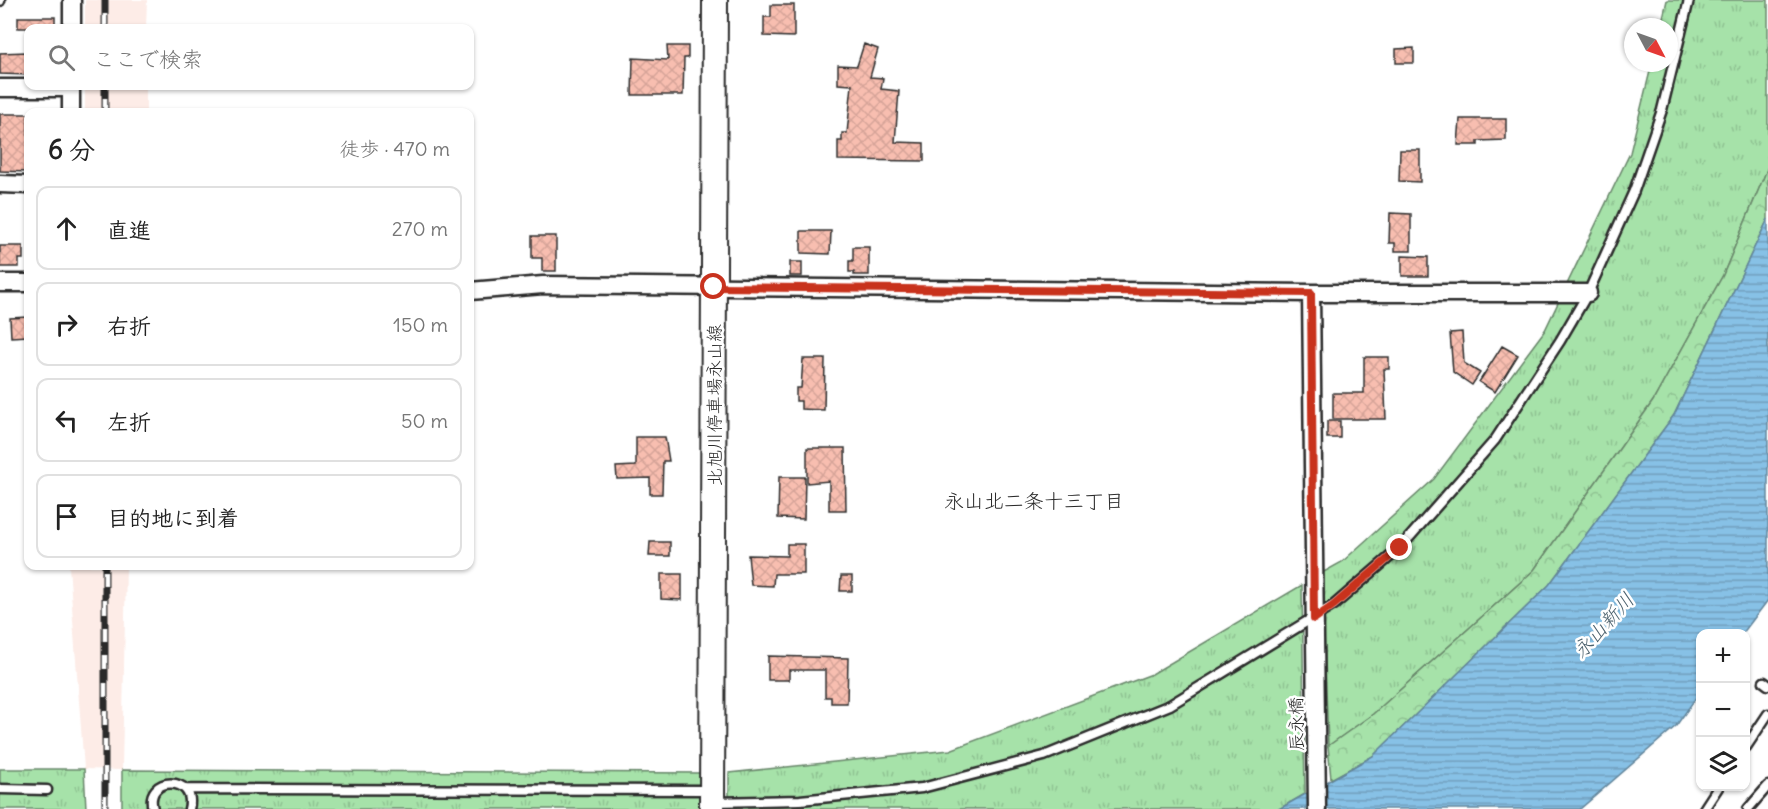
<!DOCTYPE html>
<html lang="ja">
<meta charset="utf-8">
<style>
body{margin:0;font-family:Delius,"Klee One",sans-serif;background:#f2f2f2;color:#222}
.controls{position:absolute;right:18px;bottom:18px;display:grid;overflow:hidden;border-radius:12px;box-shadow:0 2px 4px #0004}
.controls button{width:54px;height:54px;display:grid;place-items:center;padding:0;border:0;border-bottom:2px solid #e0e0e0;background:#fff;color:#222;font:30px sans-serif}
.compass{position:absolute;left:1624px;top:18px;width:54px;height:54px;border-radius:50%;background:#fff;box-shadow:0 2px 4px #0004;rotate:131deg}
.stop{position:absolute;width:18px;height:18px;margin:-14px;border:4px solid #c8321e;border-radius:50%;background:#fff}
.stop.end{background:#c8321e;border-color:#fff;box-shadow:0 2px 6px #0008}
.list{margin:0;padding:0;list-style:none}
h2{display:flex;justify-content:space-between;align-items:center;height:78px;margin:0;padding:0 24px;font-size:26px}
h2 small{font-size:20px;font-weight:400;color:#767676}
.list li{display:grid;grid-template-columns:39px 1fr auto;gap:18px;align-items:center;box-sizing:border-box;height:84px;margin:0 12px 12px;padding:0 12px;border:2px solid #e0e0e0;border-radius:12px}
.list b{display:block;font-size:22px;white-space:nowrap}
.list em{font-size:20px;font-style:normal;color:#767676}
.icon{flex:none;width:33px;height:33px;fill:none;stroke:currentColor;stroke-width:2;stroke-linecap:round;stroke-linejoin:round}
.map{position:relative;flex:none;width:1768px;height:809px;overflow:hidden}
.search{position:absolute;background:#fff;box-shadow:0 2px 4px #0004;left:24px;top:24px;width:450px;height:66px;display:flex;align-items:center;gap:15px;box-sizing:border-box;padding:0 21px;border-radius:12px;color:#767676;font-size:22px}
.panel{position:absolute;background:#fff;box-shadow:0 2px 4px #0004;left:24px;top:108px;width:450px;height:462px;border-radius:12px}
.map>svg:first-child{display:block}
.built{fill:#fdece7}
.grass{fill:url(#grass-tufts);stroke:#68866a;stroke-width:1.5}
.forest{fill:url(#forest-crowns);stroke:#68866a;stroke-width:1.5}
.water{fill:url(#water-rules);stroke:#62859b;stroke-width:1.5}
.building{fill:url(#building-cross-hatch);stroke:#2b2b2b;stroke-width:1.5}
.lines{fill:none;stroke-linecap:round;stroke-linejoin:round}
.lane-casing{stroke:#2b2b2b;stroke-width:13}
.street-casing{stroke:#2b2b2b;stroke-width:21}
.secondary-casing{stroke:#2b2b2b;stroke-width:28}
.lane{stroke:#fff;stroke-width:8}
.street{stroke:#fff;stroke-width:16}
.secondary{stroke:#fff;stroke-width:24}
.rail-casing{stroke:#2b2b2b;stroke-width:7}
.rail{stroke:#fff;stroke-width:4.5;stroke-dasharray:14;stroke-linecap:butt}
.route{stroke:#c8321e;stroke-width:8}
.labels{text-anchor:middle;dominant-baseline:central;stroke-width:5;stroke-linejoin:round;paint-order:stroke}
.street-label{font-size:18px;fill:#2b2b2b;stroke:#fff}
.neighbourhood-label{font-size:20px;fill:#2b2b2b;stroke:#fff}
.water-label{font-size:20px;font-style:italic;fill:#4b606c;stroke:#fff}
</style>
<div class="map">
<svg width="1768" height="809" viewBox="0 0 1768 809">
<defs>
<pattern id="grass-tufts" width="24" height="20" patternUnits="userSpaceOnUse" patternTransform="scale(1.5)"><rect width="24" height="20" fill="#a6e2a9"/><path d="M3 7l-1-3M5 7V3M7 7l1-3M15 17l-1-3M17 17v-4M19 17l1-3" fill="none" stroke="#8fc292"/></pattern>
<pattern id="forest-crowns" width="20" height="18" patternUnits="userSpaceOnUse" patternTransform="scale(1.5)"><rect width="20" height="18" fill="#a6e2a9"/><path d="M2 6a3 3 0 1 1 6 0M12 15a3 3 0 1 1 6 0" fill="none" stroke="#8fc292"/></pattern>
<pattern id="water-rules" width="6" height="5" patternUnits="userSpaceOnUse" patternTransform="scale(1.5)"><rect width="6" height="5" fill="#87c1e6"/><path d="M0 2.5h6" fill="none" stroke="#6f9dbb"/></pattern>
<pattern id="building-cross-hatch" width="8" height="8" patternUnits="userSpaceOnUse" patternTransform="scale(1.5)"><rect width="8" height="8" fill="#f8beb0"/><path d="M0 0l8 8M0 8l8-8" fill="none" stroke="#d5a398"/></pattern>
</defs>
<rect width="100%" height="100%" fill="#fff"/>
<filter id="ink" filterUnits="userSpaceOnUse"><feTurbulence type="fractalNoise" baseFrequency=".0167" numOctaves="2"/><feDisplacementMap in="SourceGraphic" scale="12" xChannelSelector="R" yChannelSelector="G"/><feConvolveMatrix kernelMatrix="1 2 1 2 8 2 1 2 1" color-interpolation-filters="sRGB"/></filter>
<g filter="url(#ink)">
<!-- built -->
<path class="built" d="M85,0H147L146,28H85Z
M85,86H146V112H85Z
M69,566H126L122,770L84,769Z"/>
<!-- grass -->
<path class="grass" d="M1667,0H1768V167L1723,275L1653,401L1534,570L1373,714L1328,746L1322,573L1342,562L1434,479L1545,330L1630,153L1652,63H1669V27H1661Z
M1302,585L1305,794L1279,809H729V773L950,750L1152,674Z
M0,769H84L86,809H0Z
M122,770L702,773L701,809H122Z"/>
<!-- forest -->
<path class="forest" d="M1768,167V219L1674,415L1549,585L1373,756L1331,779L1328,746L1373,714L1534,570L1653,401L1723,275Z"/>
<!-- water -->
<path class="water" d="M1768,219V600L1743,633L1700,634V692L1676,726L1580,809H1279L1373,756L1549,585L1674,415Z"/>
<!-- building -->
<path class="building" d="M771,5H794V37L764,36V17H771Z
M18,17H55V28H18Z
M864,44L878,49L870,77L883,78L881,89L899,91L895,142L924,143V161L838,160V141H842V133H847L852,85L838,84V65L857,66Z
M667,46H688V58H684L683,95H632L633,58L668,60Z
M1414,48V63H1396V49Z
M28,52V75L0,74V53Z
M0,114H28V172L0,171Z
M1460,119H1506V140L1478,141V145H1458Z
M1400,150H1420V182L1399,181Z
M1390,213L1411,214V251H1395V243H1389Z
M801,231H831L830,254L801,253Z
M532,236H556V271H542V258H532Z
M0,246H23V259H19V267H0Z
M853,247H869V275H854V272H849V261H853Z
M1402,256L1428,257V276H1402Z
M790,262H802V276H790Z
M28,317V336L11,337L10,318Z
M1462,332L1464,363L1480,373L1472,385L1453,372L1450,333Z
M1502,346L1518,355L1495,392L1479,382Z
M1364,357H1389V369H1384L1386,419H1333V393H1364Z
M803,359H825L824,410L801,409V401H796V388H801Z
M1327,421H1340V438H1327Z
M636,437H665L669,461H663L662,494H650V478L617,479L616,467L636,466Z
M807,448H845L846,510H829V481L807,483Z
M779,477H805L804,519L778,518Z
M650,542H670V556H649Z
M787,544H804V574H774L773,586L751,585L748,555L787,556Z
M661,574H682V600L661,599Z
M841,576H852V591H840Z
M768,656L848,658L847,703H831V697H825V670H789V680H768Z"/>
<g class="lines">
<!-- lane casing -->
<g class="lane-casing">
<path id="lane" d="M0,1V0
M1764,682L1768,685
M1746,747L1768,714
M0,789L47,790
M186,789L709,790
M713,802L800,800L922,788L1044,756L1170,705L1334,605L1400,548L1495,440L1560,341L1588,293L1634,191L1662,110L1689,0
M153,809C143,775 198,775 189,809
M1704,809L1719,786
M1748,809L1768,786"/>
</g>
<!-- street casing -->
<g class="street-casing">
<path id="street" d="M72,28V0
M71,86V112
M0,88H71
M0,184L28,185
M0,283H28
M470,291L543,285L1311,293H1588
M1311,293L1317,809"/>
</g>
<!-- secondary casing -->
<g class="secondary-casing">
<path id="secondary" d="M712,809L715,0"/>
</g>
<!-- lane -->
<use href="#lane" class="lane"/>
<!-- street -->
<use href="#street" class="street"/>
<!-- secondary -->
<use href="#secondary" class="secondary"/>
<!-- rail casing -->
<g class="rail-casing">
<path id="rail" d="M105,28V0
M105,112V86
M105,809V566"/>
</g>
<!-- rail -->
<use href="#rail" class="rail"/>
</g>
</g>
<g class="lines" filter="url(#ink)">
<!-- route -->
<path class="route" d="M714,287L1311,293L1314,619L1334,605L1400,548"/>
</g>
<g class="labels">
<!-- street labels -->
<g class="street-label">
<text transform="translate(714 405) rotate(-90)">北旭川停車場永山線</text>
<text transform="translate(1296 724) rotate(-91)">辰永橋</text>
</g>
<!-- neighbourhood labels -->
<g class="neighbourhood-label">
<text x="1034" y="500">永山北二条十三丁目</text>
</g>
<!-- water labels -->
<g class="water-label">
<text transform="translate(1603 625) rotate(-48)">永山新川</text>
</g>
</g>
</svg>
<div class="controls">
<button>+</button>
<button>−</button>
<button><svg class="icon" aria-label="layers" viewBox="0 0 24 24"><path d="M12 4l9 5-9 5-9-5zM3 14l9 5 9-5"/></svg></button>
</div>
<svg class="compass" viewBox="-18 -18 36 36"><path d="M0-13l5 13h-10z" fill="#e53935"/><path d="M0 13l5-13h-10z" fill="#767676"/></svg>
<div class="stop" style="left:714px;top:287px"></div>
<div class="stop end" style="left:1400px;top:548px"></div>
<div class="search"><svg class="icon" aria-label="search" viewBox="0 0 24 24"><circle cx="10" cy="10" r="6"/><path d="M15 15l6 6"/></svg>ここで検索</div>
<section class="panel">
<h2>6 分<small>徒歩 · 470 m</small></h2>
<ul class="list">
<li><svg class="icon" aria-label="ahead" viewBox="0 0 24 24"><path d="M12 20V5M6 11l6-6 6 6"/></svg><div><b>直進</b></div><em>270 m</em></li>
<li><svg class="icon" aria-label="right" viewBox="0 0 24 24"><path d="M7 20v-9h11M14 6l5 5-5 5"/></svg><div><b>右折</b></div><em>150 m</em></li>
<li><svg class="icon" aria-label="left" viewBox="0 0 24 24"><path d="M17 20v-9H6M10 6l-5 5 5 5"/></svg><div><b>左折</b></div><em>50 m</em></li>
<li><svg class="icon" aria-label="arrive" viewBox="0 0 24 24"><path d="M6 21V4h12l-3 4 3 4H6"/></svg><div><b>目的地に到着</b></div></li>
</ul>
</section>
</div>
